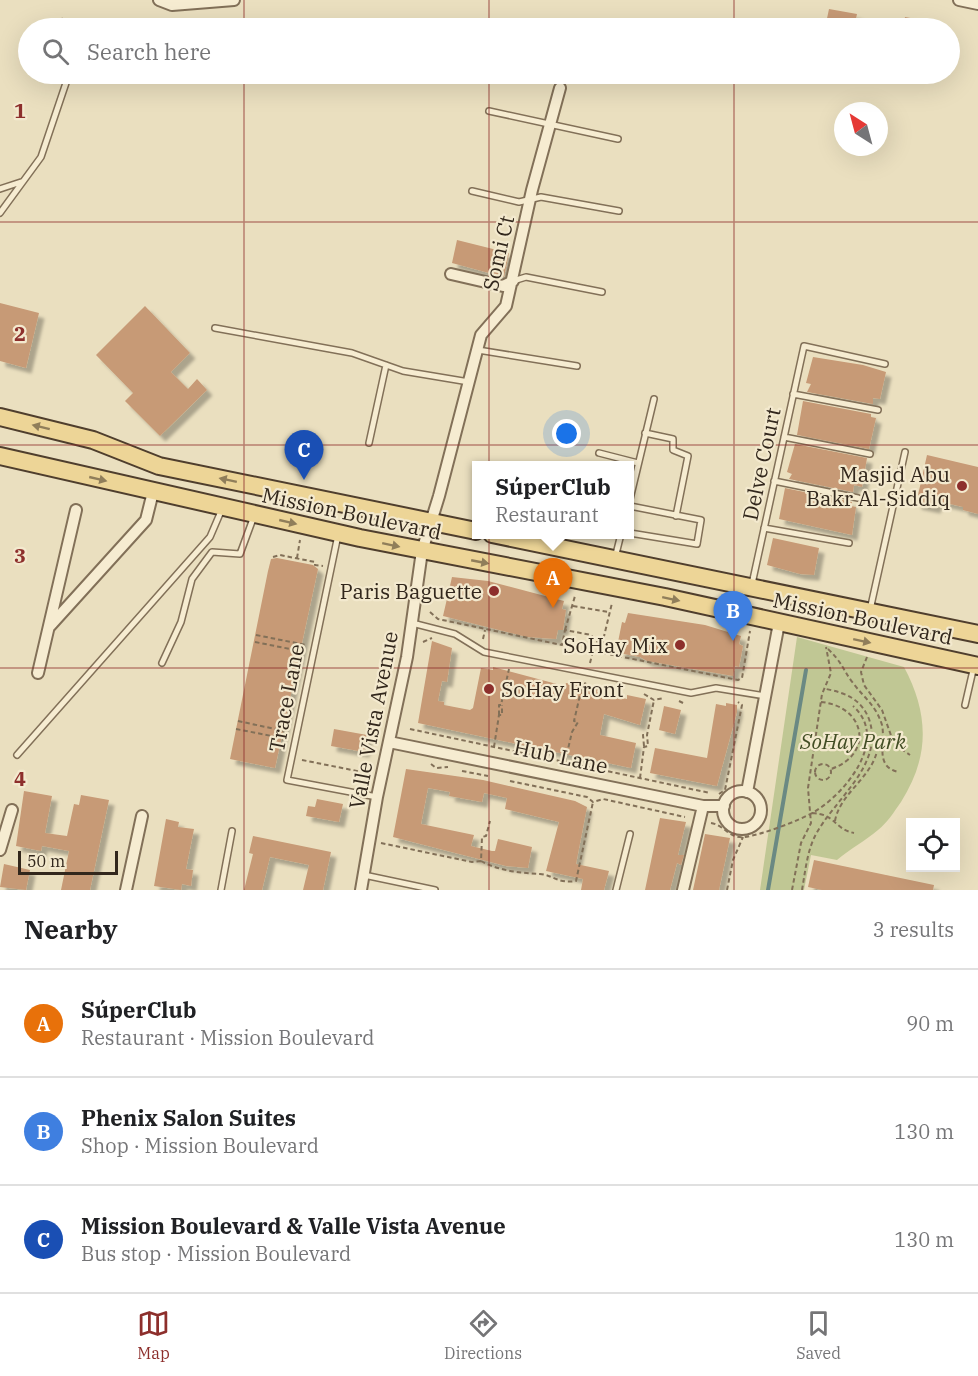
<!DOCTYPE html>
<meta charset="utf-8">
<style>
body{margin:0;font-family:"IBM Plex Serif",serif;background:#f6f6f6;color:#202124}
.controls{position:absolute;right:18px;bottom:18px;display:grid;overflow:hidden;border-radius:0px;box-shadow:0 6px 24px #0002}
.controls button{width:54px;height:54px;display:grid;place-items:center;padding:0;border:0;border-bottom:2px solid #e0e0e0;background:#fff;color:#202124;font:30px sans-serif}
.compass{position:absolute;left:834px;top:102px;width:54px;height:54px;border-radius:50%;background:#fff;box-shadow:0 6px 24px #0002;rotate:324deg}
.scale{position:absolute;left:18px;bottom:15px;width:100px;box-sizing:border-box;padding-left:6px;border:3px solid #32271c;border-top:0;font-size:16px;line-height:21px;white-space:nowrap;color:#32271c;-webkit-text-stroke:4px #f3e9ce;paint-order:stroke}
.you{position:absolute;left:567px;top:434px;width:21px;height:21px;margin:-15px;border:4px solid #fff;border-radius:50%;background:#1a73e8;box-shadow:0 0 0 9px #1a73e833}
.badge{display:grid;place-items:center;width:39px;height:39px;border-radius:50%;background:#8d2f2c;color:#fff;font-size:20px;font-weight:700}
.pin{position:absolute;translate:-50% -50px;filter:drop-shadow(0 2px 3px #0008)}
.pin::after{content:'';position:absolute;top:32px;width:21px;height:18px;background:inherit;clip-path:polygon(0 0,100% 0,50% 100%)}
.popup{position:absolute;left:472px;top:461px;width:162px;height:78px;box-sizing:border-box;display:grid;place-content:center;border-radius:0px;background:#fff;filter:drop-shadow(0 2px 4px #0005);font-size:20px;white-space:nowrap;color:#757577}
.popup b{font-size:22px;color:#202124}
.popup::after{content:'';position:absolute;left:50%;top:100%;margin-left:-12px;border:12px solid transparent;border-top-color:#fff}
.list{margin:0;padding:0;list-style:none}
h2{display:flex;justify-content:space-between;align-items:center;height:78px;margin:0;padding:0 24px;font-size:26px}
h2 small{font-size:20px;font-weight:400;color:#757577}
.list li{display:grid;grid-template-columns:39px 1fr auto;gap:18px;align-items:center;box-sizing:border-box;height:108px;padding:0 24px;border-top:2px solid #e0e0e0}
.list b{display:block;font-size:22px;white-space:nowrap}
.list p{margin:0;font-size:20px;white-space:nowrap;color:#757577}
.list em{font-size:20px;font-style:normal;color:#757577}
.icon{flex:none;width:33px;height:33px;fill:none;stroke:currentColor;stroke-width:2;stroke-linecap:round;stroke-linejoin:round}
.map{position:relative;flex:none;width:978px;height:890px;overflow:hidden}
.search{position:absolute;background:#fff;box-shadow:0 6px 24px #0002;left:18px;right:18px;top:18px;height:66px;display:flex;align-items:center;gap:15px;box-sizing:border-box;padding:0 21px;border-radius:33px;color:#757577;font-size:22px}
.sheet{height:402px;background:#fff}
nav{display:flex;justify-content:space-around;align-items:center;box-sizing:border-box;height:84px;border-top:2px solid #e0e0e0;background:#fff;font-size:16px;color:#757577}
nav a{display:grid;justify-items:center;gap:3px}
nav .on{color:#8d2f2c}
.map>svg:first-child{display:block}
.green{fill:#c0c794}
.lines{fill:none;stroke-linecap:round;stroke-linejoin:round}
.stream{stroke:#6a8983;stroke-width:4}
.building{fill:#c79a76;filter:url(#shadow)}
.service-casing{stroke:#827058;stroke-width:8}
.minor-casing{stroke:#827058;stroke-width:14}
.primary-casing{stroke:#4f3e2d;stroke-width:20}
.path{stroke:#827058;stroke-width:2;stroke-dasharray:4.5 3;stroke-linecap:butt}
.service{stroke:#f6ecd1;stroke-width:5}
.minor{stroke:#f6ecd1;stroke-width:10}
.primary{stroke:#edd597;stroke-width:16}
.oneway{fill:#907e5a}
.grid{fill:none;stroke:#8d2f2c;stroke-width:1.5;stroke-opacity:0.55}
.poi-dot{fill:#8d2f2c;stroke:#f3e9ce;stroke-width:2}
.labels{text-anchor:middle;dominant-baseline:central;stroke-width:4.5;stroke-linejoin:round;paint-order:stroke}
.street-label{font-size:21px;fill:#32271c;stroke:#f3e9ce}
.poi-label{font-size:21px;fill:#32271c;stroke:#f3e9ce;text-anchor:end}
.park-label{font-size:21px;font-style:italic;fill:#424d24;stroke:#f3e9ce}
.grid-label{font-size:20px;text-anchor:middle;font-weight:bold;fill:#8d2f2c;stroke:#f3e9ce;stroke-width:4.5;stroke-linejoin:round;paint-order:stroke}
</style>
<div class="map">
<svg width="978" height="890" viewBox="0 0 978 890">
<defs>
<filter id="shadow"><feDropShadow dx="5.5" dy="5.5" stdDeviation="1.5" flood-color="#0004"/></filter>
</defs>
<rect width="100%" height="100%" fill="#eadfbf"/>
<!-- green -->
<path class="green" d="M797,637L904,667C929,714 930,756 901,802C894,812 887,823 878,830C865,841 850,849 837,860L811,855L804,890H760Z"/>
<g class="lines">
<!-- stream -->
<path class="stream" d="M768,890L806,670"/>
</g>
<!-- building -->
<path class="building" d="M829,9L857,14L854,28H825Z
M905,17L937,23V28H903Z
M457,240L509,253L504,277L452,263Z
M0,303L39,313L26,368L0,361Z
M145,306L190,353L171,372L188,389L197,379L207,390L160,436L125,401L133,393L96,355Z
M813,357L863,365L886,372L880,399L873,398V404L807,392L811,384L806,383Z
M803,401L871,414V417L876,418L869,449L797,435Z
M795,444L867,458L862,487L854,485L853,492L789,479L792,474L787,472Z
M927,455L978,467V514L963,510V507L937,501L935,508L916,504Z
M785,488L852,502L851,506L856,507L852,535L779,519Z
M773,538L819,548L814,575L800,574L767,565Z
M277,558L313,565L318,569L275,768L230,759L268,571L271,559Z
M452,577L488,581L564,601L562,609L566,610L563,630H558L556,639L527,637L443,616Z
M628,613L705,625L741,636L739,644L743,646L739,667L735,666L733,676L647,661L640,657L619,653L621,642H618L622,622L625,623Z
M432,641L452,648L447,682L442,681L438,701L444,702V705L470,710L473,708L481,668L493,670V667L553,683L565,686L566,683L598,689L597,692L627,699V695L646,699L640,725L604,714L600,735L636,743L631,768L418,723Z
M726,703L737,705V712L717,786L650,773L655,748L707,758L716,704L726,706Z
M664,706L681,710L675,734L659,730Z
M334,729L367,735L364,752L331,746Z
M406,769L483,780L575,801L587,807L576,864L609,871L604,890H581L583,879L546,871L559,822L505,809L507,798L484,793L482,802L449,796L450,792L428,788L421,824L474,835L471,846L492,851H495L498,839L532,847L528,868L506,866L393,837Z
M24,791L52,796L45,833L67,836L74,804L79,805L81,795L109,800L90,890H61L69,851L42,846L41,851L16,846Z
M317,799L343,804L339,822L306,816L308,806L315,807Z
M660,818L686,822L678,855H684L681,865L677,863L670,890H645Z
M166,819L179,822L178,827L194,829L186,869L193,870L191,886L182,884L181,890L154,886Z
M705,834L730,838L719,890H693Z
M253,836L331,852L323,890H303L309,865L270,857L262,890H244L253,854L249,853Z
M814,860L934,885L933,890H822L808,887Z
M4,864L30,870L26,890L0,887Z"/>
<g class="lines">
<!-- service casing -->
<g class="service-casing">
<path id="service" d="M62,22L66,28
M489,111L618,139
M0,189L21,182
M472,191L519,202L541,197L619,211
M0,213L41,157L69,74
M513,281L526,277L602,292
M215,328L352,353L403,371L469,382
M478,350L577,366
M793,394L878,410
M645,433L673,439V450L688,456L676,516
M784,437L870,454
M369,443L386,365
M599,453L638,463
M774,481L858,498
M630,499L654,399
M630,506L701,520L697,544L630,533
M764,528L849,543
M338,535L287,780L377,797
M615,558L621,534
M752,584L804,346L885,364
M870,610L905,452
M412,623L455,634L484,652L691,693L716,688L765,696
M162,663L181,622L192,579L212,552L240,554L254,516
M965,705L974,666
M17,755L210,537L222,509
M364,875L435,890
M221,890L232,831
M616,890L630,834"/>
</g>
<!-- minor casing -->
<g class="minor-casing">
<path id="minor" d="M159,0L172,5L234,0
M959,0L978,4
M451,274L503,286L513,281
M50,626L146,520L153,492
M38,673L76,510
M389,742L703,806H724
M723 810a19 19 0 1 1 38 0a19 19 0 1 1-38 0Z
M747,792L779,623
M0,850L12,810
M126,890L142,816
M361,890L377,797L407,657L422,551L439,496L481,335L506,306L532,190L560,88
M683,890L703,806"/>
</g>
<!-- primary casing -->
<g class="primary-casing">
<path id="primary" d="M0,417L93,440L159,466L476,531
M0,456L360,538L665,597L978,666
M492,534L978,634"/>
</g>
<!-- path -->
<path class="path" d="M273,557L280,555L315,562V565L323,566
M297,558L300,540
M573,606L609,612
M430,612L438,619L562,645L565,630L591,635L602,647
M565,630L575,596
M256,635L306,645
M483,639L485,630
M255,642L300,651L302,655
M423,642L432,638
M828,649C842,662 843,670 853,683C864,698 876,705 882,725C886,743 874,766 898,772
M600,653L612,603
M867,657L861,672L864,685L882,710L894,744L910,755
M590,663L593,651L738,680L742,678L750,631
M644,694L654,700L664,698
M679,701L685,704
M821,702C865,706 875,754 831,769
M499,715V705H501L509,669
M238,721L289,732
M236,729L282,738L285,742
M410,729L710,793
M644,746L643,735H647
M494,747L499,715H502V705
M302,760L367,773
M565,762L572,732L578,722L574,721L581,691L586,682
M431,764L436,768L448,767
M815 772a8 8 0 1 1 16 0a8 8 0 1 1-16 0Z
M462,771L488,776
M640,778L644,747L648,746L647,735L654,700
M510,781L587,797L593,802L603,799L685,817
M719,794L725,790L742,705L738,702
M812,813C836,814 834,829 854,833
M835,821C840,791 878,775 878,742
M711,823C724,825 730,839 744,837C762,835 798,821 814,812C846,793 890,739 853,706
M381,843L472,862L481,861L482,837L486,836L490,821
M481,861C499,871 521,873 540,874C553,875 558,884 576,881L593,802
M727,890L733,860L743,837
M792,890L801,843L811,823L808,788L822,694L831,673L826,647
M802,890C805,873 807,852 815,836C834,799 885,765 869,719C861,699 846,693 826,689"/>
<!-- service -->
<use href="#service" class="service"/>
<!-- minor -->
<use href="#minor" class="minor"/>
<!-- primary -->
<use href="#primary" class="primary"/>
</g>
<!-- one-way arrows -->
<defs><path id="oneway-solid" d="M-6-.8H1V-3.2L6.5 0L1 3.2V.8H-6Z" transform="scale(1.5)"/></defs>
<g class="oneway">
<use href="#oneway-solid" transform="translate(41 427) rotate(-166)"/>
<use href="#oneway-solid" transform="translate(98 479) rotate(13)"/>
<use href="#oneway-solid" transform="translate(228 480) rotate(-168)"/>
<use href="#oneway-solid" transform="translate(288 522) rotate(13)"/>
<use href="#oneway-solid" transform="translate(391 545) rotate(12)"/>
<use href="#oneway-solid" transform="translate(480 562) rotate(11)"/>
<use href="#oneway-solid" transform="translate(671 599) rotate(12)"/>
<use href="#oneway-solid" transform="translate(862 641) rotate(12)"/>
</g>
<!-- grid -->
<path class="grid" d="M244,0V28M489,0V28M734,0V28M244,74V890M489,74V890M734,74V890M0,222H978M0,445H978M0,668H978"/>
<!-- markers -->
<g class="poi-dot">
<circle cx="962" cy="486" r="6"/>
<circle cx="494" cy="591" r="6"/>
<circle cx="680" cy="645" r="6"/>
<circle cx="489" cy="689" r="6"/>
</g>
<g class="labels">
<!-- street labels -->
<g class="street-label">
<text transform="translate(498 253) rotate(-77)">Somi Ct</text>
<text transform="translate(761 464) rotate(-78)">Delve Court</text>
<text transform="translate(352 513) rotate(12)">Mission Boulevard</text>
<text transform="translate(863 618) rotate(12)">Mission Boulevard</text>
<text transform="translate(286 698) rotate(-79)">Trace Lane</text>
<text transform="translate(373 720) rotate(-79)">Valle Vista Avenue</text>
<text transform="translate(561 756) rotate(12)">Hub Lane</text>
</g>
<!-- poi labels -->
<g class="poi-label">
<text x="950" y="474">Masjid Abu<tspan x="950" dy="24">Bakr Al-Siddiq</tspan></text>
<text x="482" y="591">Paris Baguette</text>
<text x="668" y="645">SoHay Mix</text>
<text x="501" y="689" text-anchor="start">SoHay Front</text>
</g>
<!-- park labels -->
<g class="park-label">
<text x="853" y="741">SoHay Park</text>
</g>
</g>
<g class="grid-label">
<text x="20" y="118">1</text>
<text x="20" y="341">2</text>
<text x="20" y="563">3</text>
<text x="20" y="786">4</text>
</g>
</svg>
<div class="controls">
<button><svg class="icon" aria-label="locate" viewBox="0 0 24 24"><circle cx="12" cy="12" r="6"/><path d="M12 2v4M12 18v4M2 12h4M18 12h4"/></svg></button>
</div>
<svg class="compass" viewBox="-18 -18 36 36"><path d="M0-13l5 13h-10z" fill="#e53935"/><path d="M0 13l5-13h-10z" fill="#757577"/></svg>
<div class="scale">50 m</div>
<div class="you"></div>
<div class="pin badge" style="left:553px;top:608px;background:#e8710a">A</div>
<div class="popup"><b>SúperClub</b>Restaurant</div>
<div class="pin badge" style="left:733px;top:641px;background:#3f7fe0">B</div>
<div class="pin badge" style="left:304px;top:480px;background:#1a4fb4">C</div>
<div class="search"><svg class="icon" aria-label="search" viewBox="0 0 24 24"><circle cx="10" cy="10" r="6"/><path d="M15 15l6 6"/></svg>Search here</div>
</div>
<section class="sheet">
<h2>Nearby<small>3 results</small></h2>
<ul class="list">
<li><span class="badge" style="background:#e8710a">A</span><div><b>SúperClub</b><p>Restaurant · Mission Boulevard</p></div><em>90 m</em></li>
<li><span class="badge" style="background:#3f7fe0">B</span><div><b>Phenix Salon Suites</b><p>Shop · Mission Boulevard</p></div><em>130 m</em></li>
<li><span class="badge" style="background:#1a4fb4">C</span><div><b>Mission Boulevard &amp; Valle Vista Avenue</b><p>Bus stop · Mission Boulevard</p></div><em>130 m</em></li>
</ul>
</section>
<nav>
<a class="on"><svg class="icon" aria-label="map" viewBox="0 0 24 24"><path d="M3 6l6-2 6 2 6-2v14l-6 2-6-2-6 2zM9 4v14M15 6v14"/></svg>Map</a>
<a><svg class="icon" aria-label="directions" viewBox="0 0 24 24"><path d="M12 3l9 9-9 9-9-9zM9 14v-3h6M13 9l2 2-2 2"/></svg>Directions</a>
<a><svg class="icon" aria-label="saved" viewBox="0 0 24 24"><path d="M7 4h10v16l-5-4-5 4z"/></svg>Saved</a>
</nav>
